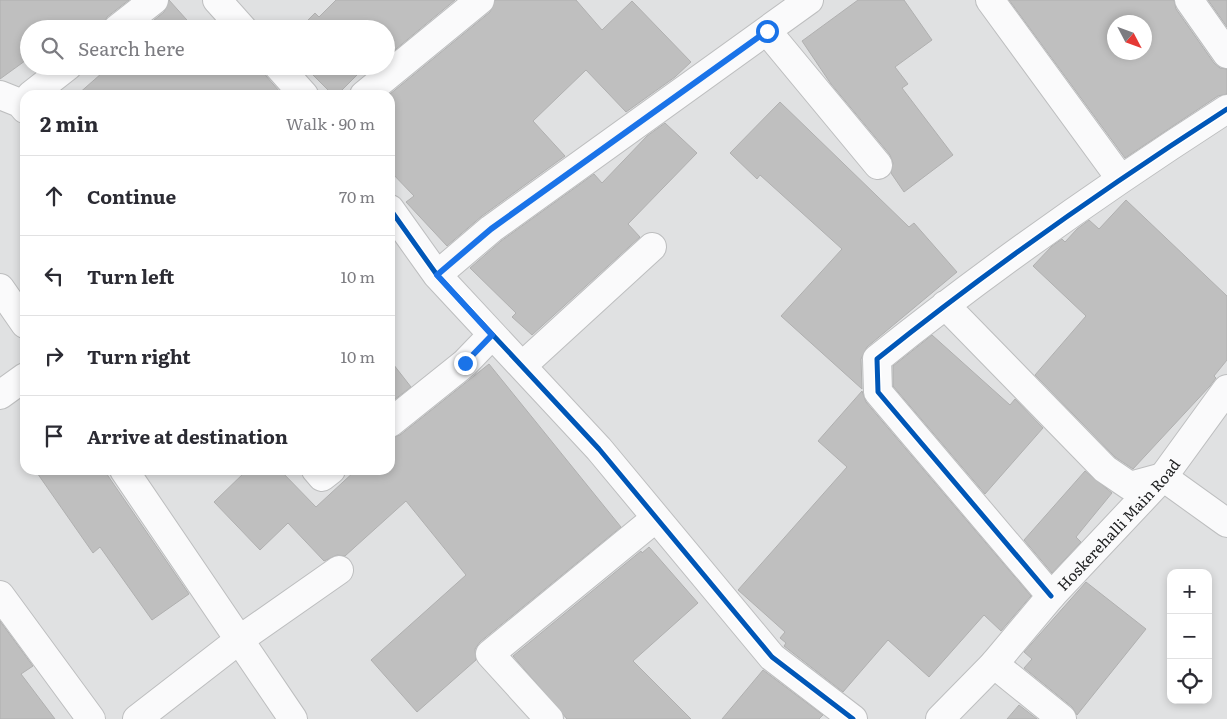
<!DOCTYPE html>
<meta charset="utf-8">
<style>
body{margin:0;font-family:Literata,serif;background:#f7f7f7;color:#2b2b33}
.controls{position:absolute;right:15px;bottom:15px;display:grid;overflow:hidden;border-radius:10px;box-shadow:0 2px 8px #0003}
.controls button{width:45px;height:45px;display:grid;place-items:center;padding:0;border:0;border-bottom:1px solid #e1e1e2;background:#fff;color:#2b2b33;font:25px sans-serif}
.compass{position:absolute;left:1107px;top:15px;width:45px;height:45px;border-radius:50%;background:#fff;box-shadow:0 2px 8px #0003;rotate:131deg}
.stop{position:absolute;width:15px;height:15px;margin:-11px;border:4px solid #1a73e8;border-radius:50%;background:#fff}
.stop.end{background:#1a73e8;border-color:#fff;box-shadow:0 1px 5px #0008}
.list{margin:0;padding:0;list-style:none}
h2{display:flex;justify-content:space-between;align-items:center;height:65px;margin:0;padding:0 20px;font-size:21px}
h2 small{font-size:16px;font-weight:400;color:#7c7c81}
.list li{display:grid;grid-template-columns:32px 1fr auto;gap:15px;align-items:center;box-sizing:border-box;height:80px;padding:0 20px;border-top:1px solid #e1e1e2}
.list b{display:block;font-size:19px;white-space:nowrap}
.list em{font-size:16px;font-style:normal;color:#7c7c81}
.icon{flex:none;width:28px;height:28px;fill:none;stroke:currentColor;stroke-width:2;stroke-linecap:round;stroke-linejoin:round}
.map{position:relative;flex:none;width:1227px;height:719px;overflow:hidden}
.search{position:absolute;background:#fff;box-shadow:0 2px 8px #0003;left:20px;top:20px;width:375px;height:55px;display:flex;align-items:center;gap:12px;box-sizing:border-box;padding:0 18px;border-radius:28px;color:#7c7c81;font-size:19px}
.panel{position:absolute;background:#fff;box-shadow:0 2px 8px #0003;left:20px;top:90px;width:375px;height:385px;border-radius:15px}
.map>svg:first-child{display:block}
.building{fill:#bfbfbf;stroke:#b0b0b0;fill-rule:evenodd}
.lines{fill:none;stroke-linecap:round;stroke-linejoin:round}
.minor-casing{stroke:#bdbebf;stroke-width:30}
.tertiary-casing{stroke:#bdbebf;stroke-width:30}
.minor{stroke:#fafafb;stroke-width:28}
.tertiary{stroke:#fafafb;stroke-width:28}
.cycleway-casing{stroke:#fff;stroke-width:8}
.cycleway{stroke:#0057b8;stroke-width:5}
.route{stroke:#1a73e8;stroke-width:6}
.labels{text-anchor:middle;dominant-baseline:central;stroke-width:4;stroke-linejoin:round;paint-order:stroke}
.street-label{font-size:15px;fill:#222324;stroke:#fff}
</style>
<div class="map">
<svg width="1227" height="719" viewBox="0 0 1227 719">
<rect width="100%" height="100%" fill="#e0e1e2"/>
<!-- building -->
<path class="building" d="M0,0H129L107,17L102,29H29V58L0,79Z
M169,0L195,29H143L164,12Z
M336,0H455L390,54V47L386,50V29H299L315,13L319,17Z
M495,0H576L602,30L632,1L691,62L675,77L626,112L586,70L533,121L565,156L482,216L447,246L406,202L414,196L390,171V94L490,12Z
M858,0H904L932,40L895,67L908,84L902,88L953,155L904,192L891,173L893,163L890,155L831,84L802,41Z
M1009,0H1174L1176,9L1214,63L1220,68L1227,69V94L1218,96L1125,158ZM1114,22H1144V52H1114Z
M1208,0H1227V27Z
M110,66H263L266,76L280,92L277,95H77Z
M299,66H366L337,95H333L306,68L303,70Z
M780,102L909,227L914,223L957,272L867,347L861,359L862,389L781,316L842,249L760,175L757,179L730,153Z
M665,123L697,153L628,224L640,237L532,335L512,317L516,313L470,268L501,241L594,174L602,183L647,136Z
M1126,200L1227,296V360L1214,376L1216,378L1210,386L1133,469L1115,457L1035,375L1086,316L1033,266L1052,246L1062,239L1065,242L1077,229L1089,220L1099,229Z
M932,335L1010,405L1015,399L1043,428L985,494L893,386V366Z
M390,360L411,387L390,403Z
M489,364L621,527L480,642L475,649L476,660L417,712L371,660L466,575L406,501L345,556L337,555L324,561L288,523L260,550L214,502L247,470H280L316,507L356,470H390V438L400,435Z
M862,391L866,402L1031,596L1001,631L984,615L929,677L888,640L843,692L784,646L786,643L780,638L785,632L738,590L847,467L818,441Z
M35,470H104L189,594L152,620L100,547L93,553Z
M1085,471L1112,493L1076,537L1081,542L1052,573L1024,540Z
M649,547L698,603L633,661L691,719H567L513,656L641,551L642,553Z
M1086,582L1146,629L1077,715L1072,707L1024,668L1032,659L1024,652Z
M0,621L33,666L21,674L55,719H0Z
M763,670L823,715L819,719H722Z
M1019,705L1037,719H1007Z"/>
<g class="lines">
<!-- minor casing -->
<g class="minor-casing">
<path id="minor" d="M217,0L243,29
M990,0L1120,178
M1189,0L1227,54
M117,29L154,0
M767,31L878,165
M278,66L304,95
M0,95L20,103L25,109
M31,95L68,66
M364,95L480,0
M390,209L437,275L599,449L772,657L853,719
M437,275L491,229L809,0
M945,305L1105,469L1130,486L1163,477L1227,523
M522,366L652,247
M0,395L25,377
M390,423L465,363L492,335
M316,470L322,477L331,470
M0,595L91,719
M1051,596L878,392L877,359C989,269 1106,187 1227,109
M994,664L1062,719
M137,719L239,640L339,570
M549,719L490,654L656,518"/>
</g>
<!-- tertiary casing -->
<g class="tertiary-casing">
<g id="tertiary">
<path d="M0,288L25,324"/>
<path d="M124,470L293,719"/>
<path id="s1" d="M940,719L994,664L1051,596L1163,477L1227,389"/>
</g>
</g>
<!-- minor -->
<use href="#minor" class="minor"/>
<!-- tertiary -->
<use href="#tertiary" class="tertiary"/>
<!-- cycleway casing -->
<g class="cycleway-casing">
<path id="cycleway" d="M390,209L437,275L599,449L772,657L853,719
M1051,596L878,392L877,359C989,269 1106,187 1227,109"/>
</g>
<!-- cycleway -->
<use href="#cycleway" class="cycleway"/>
</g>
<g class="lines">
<!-- route -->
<path class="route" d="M465,363L492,335L437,275L491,229L767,31"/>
</g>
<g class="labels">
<!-- street labels -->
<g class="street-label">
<text stroke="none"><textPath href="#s1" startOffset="264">Hoskerehalli Main Road</textPath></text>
</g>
</g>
</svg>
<div class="controls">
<button>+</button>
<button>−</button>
<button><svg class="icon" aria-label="locate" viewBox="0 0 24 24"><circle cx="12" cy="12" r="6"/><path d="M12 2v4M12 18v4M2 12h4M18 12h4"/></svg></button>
</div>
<svg class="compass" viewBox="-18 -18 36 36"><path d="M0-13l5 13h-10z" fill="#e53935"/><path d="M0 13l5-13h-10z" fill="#7c7c81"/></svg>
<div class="stop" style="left:767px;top:31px"></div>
<div class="stop end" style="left:465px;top:363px"></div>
<div class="search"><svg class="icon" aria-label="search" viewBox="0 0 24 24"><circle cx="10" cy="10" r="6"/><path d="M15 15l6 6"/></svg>Search here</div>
<section class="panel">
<h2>2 min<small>Walk · 90 m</small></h2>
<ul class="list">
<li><svg class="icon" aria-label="ahead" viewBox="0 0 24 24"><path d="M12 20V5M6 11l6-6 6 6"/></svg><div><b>Continue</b></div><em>70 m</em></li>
<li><svg class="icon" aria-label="left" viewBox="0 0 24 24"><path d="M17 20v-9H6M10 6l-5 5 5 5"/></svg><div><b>Turn left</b></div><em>10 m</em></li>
<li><svg class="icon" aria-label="right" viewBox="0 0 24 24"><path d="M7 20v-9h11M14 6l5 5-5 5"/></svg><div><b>Turn right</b></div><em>10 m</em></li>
<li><svg class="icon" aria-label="arrive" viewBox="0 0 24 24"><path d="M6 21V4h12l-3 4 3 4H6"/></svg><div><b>Arrive at destination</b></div></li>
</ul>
</section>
</div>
